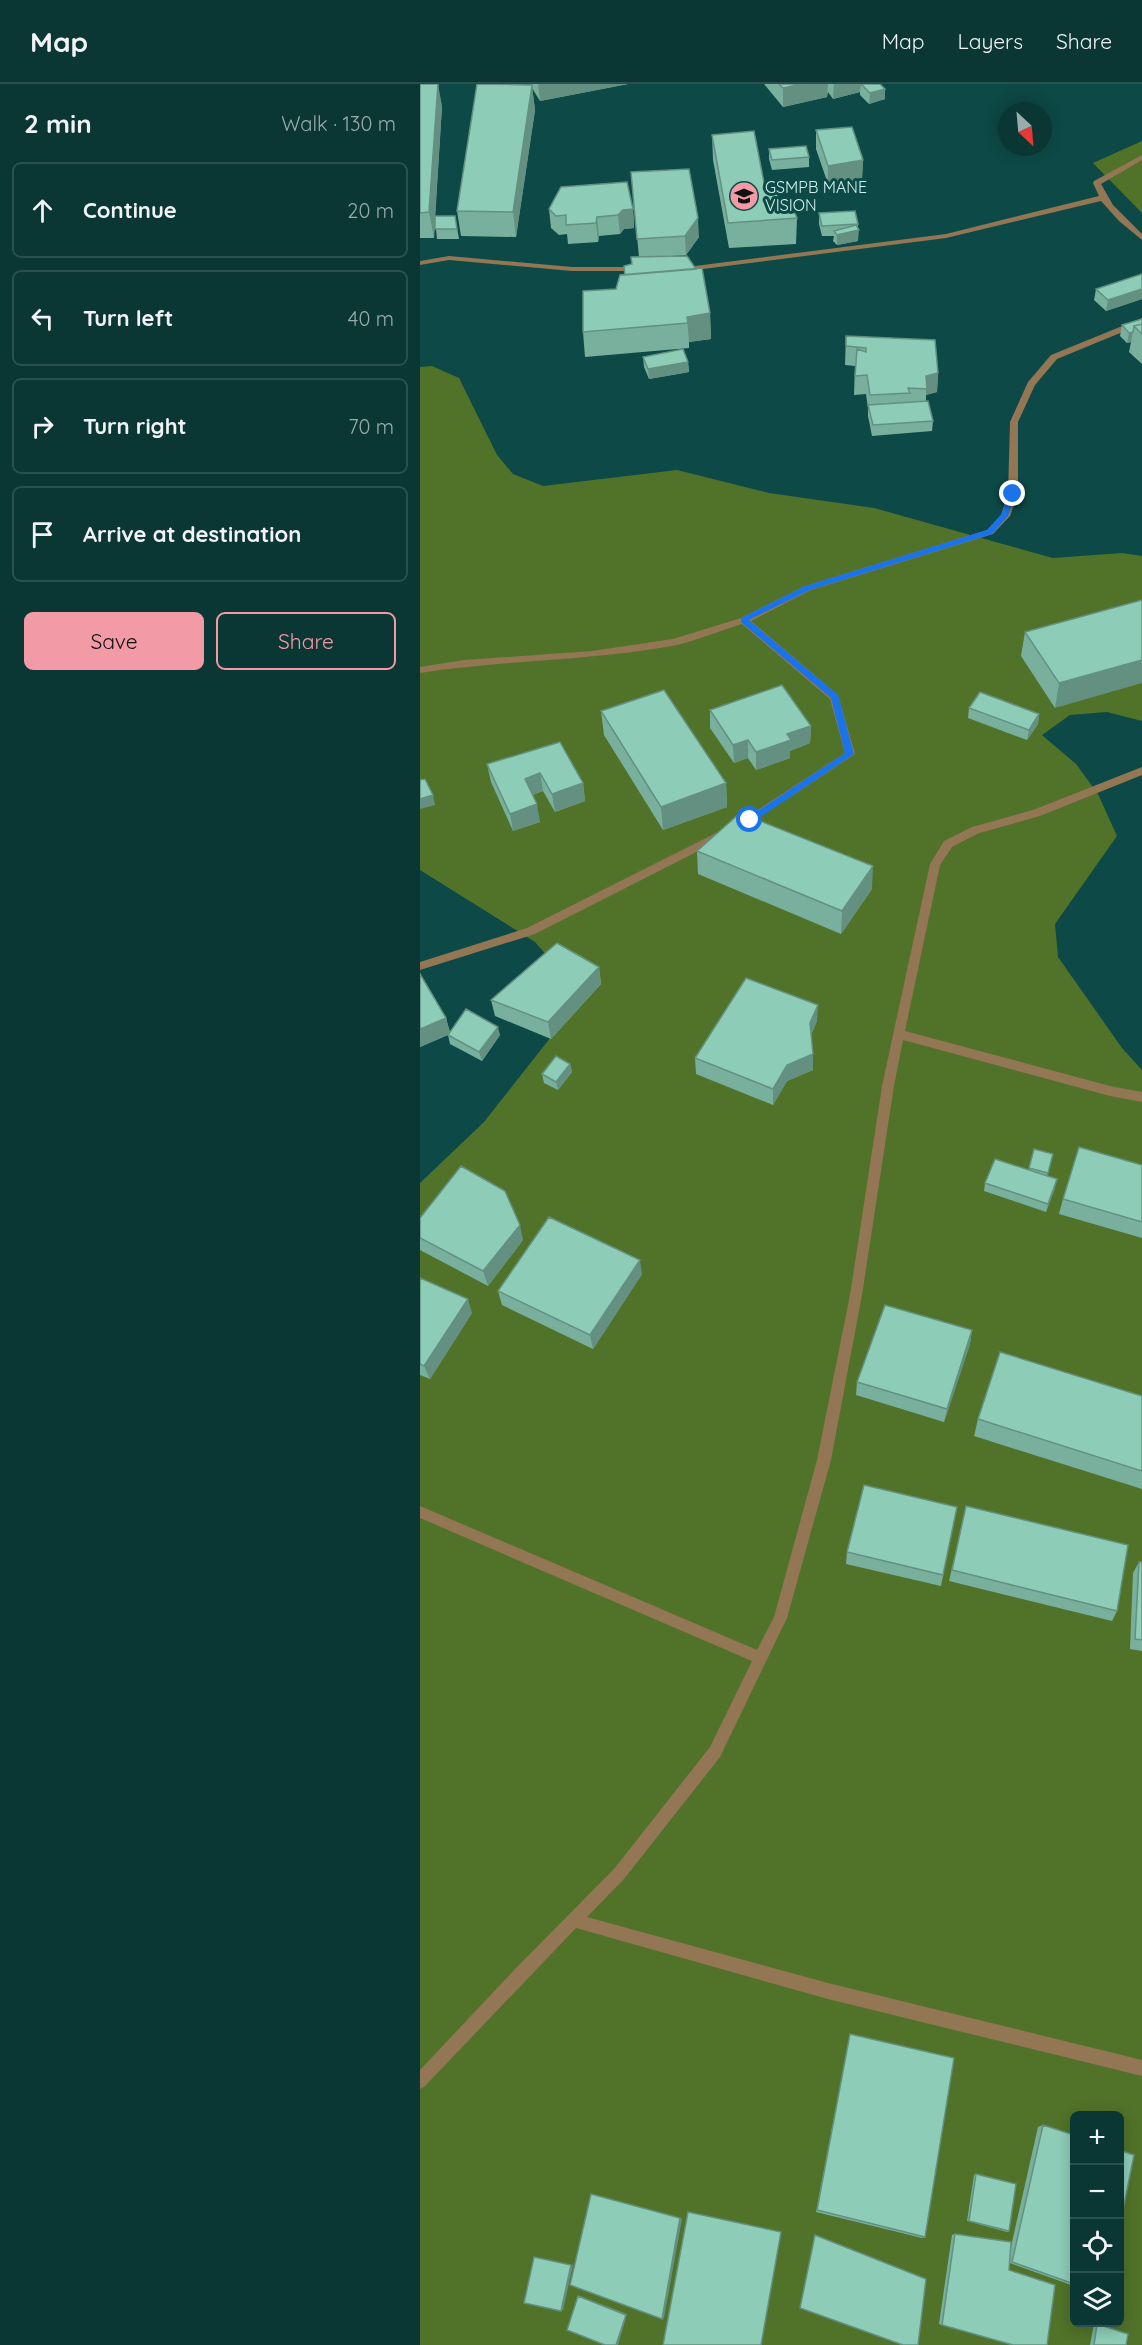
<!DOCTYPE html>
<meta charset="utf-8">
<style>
body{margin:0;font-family:Quicksand,sans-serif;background:#133f3c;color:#f1f3f6}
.controls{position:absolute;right:18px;bottom:18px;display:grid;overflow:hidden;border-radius:9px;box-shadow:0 3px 15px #0003}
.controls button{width:54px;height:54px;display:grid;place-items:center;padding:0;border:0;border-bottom:2px solid #2a514f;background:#0a3734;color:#f1f3f6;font:30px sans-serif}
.compass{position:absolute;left:578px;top:18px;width:54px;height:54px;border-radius:50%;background:#0a3734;box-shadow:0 3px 15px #0003;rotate:154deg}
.stop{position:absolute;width:18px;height:18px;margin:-14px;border:4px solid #1a73e8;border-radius:50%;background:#fff}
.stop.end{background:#1a73e8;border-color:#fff;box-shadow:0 2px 6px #0008}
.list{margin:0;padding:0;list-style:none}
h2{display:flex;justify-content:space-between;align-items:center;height:78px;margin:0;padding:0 24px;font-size:26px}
h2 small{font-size:20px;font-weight:400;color:#99acac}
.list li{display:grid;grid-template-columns:39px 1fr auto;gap:18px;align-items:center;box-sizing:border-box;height:96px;margin:0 12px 12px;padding:0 12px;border:2px solid #2a514f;border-radius:9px}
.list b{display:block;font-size:22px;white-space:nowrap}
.list em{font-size:20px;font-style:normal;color:#99acac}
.actions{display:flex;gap:12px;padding:18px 24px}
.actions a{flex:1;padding:14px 0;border:2px solid #f39aa7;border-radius:9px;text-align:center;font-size:21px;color:#f39aa7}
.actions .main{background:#f39aa7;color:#111}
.icon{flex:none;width:33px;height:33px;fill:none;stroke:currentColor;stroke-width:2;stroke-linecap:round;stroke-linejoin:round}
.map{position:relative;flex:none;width:722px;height:2261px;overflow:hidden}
header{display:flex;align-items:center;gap:36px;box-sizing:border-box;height:84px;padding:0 30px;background:#0a3734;border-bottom:2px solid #2a514f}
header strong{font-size:28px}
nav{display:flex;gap:33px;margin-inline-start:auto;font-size:21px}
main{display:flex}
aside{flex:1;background:#0a3734}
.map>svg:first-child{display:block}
.green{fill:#517329;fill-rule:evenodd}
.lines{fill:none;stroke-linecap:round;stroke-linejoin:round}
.minor{fill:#937654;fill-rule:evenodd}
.wall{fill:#79b09d}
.shaded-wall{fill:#639080}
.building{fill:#8dcdb7;stroke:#639080;stroke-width:1.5}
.route{fill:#1a73e8}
.labels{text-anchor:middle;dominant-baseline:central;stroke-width:6;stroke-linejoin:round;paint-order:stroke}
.far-poi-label{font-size:16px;fill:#cff2ef;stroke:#0d4946;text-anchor:start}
</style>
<header>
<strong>Map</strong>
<nav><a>Map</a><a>Layers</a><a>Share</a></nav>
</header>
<main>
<aside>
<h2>2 min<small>Walk · 130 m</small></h2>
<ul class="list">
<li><svg class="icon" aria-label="ahead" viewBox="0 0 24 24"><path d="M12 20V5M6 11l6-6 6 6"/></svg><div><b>Continue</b></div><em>20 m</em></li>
<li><svg class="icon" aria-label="left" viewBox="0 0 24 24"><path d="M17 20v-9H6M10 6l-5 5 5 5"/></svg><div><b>Turn left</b></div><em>40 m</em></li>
<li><svg class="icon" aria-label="right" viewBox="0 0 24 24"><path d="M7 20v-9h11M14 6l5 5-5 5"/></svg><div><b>Turn right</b></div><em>70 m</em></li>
<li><svg class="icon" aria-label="arrive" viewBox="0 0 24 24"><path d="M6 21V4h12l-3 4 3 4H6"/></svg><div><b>Arrive at destination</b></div></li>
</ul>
<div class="actions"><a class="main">Save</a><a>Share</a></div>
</aside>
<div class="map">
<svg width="722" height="2261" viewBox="0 0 722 2261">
<rect width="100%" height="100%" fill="#0d4946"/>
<!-- green -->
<path class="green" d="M722,57V129L673,79Z
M12,282L39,294L77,371L93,390L123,402L257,386L349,409L454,424L633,474L702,469L722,472V637L687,628L650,631L622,651L656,680L678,710L697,752L635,840L638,873L702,964L722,986V2261H0V1099L64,1038L138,944L149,897L115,858L0,786V283ZM654,2032H700V2238H654Z"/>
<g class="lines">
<!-- minor -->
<path class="minor" d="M722,71V76L681,100L693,121L722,150V156L699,137L681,117L526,154L267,187L263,185L267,183L526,150L679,112L673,99L674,97Z
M29,172L152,183H219L223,185L219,187H152L29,176L0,181V177Z
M722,234V240L637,275L615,301L598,338V410L590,432L573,450L391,506L331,537L418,611L435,670L322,745L318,746L313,742L425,669L410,615L322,540C299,547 276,557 252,562C169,577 84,576 0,589V583L44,576L172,567L253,555L321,534L385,502L567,446L581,431L588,410L590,338L608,298L631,271Z
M722,683V691L620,732L559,749L532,763L520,781L485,947L690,1002L722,1008V1018L690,1012L483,956L474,1002L442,1211L411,1376L367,1534L300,1673L204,1795L167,1833L408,1899L722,1976V1992L408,1915L156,1844L5,2002L0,2005V1986L96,1884L194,1785L290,1663L332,1577L0,1434V1422L337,1566L354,1533L397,1376L430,1211L462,1002L510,780L524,757L552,743L613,726Z
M300,747L304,748L305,751L304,754L115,850L0,886V878L107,844Z"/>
</g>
<!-- wall -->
<path class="wall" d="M0,0L22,22L15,132H35L39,155H17L15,135L14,154H0Z
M110,0H208L120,17L112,4L115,26L96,153L41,152L37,127Z
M344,0H460L465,15L449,20L440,11V8L413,15L408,8L407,13L363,23Z
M396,46L443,76L442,95L408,100L396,65Z
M292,51L345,104L362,129L377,134L376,160L309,164L293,76Z
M349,65L389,73V83L352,86L349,75Z
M211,88L279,153L266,171L241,173L290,229L291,255L269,258V264L165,273L163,248L196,205L205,191L219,173Z
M129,125H213L214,144L204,145L200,150L179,152L178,158L148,160L147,150L139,151L131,144Z
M399,129L438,140V157L417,161L413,157L414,152H402L399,140Z
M722,190V215L686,227L674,216L676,205Z
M722,235V280L709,268L711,258L707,259L700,252L702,241Z
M426,252L518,289L517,308L506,311V317L513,337L512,347L452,352L448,332V324L446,310L434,311L435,282L425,281Z
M223,273L268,278L269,288L229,295L224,283Z
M722,516L635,624L601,572L605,548Z
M549,624L619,630L618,640L607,656L548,634Z
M290,626L391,642L390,659L370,667V674L336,686L328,674L314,679L290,644Z
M181,627L306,699L307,723L243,746L184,651Z
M67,680L163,699L165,717L135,728L123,707L112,711L120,738L93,747L71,698Z
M277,767L452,805L421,850L278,790Z
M179,883L181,900L131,955L75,932L71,916Z
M0,890L26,934L30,948L80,951L62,977L30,960L28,951L0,963Z
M397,937L391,951L393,970V986L367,997L353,1021L276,990L275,974Z
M150,980L152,988L138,1006L124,999L122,990Z
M614,1065L633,1070L627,1092L635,1104L626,1128L564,1107L565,1099L609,1086Z
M722,1081V1154L639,1130L643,1115Z
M0,1134L103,1156L68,1202L0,1166Z
M222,1190L173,1265L82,1221L78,1207Z
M0,1194L52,1229L10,1295L0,1291Z
M552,1246L550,1260L524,1338L436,1311L437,1298Z
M722,1312V1405L554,1352L558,1335Z
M546,1422L697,1527L692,1537L529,1497Z
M537,1423L521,1502L426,1480L427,1468Z
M719,1478H722V1567L710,1565L713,1489Z
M430,1950L505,2153L502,2154L396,2128Z
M623,2041L654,2051V2202L590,2179L522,2241L519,2240L532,2151L535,2150L590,2167L618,2043Z
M556,2090L589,2147L587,2148L547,2137L554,2091Z
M674,2240H677L706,2261H670Z"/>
<!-- shaded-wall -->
<path class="shaded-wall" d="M18,0L22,22L14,154L9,128Z
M118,0H208L120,17Z
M382,0H408L407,13L363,23V4Z
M414,0H453H441L440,8L413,15Z
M112,1L115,26L96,153L93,128Z
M465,5V15L449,20L450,9Z
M443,76L442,95L408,100V82Z
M213,125L214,144L204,145L200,150L198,131L203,126Z
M177,133L179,152L178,158L176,139Z
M278,134L279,153L266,171L265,152Z
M439,146L438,157L417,161V151Z
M722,205V215L686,227L688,216Z
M290,229L291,255L269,258L267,233Z
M713,248L711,258L707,259L709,249Z
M268,278L269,288L229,295L228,285Z
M518,289L517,308L506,311V292Z
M722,576V599L635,624L639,599Z
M619,630L618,640L607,656L609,646Z
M391,642L390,659L370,667V674L336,686V668L367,650Z
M328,656V674L314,679L313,661Z
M120,689L123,707L108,713L105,695Z
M163,699L165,717L135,728L132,710Z
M306,699L307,723L243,746L241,723Z
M13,711L15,721L0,725V715Z
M117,720L120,738L93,747L90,730Z
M453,782L452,805L421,850L422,827Z
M179,883L181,900L131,955L128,938Z
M398,921L397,937L389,955L390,939Z
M26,934L30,950L0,963V945Z
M78,943L80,951L62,977L59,968Z
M393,970V986L367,997L353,1021V1005L367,981Z
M150,980L152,988L138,1006L136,998Z
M637,1095L635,1104L626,1128L628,1120Z
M100,1141L103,1156L68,1202L63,1187Z
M220,1176L222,1190L173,1265L170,1251Z
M48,1215L52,1229L10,1295L4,1282Z
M552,1246L550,1260L524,1338L527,1325Z
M260,2134L262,2135L244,2234L242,2235Z
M151,2181H153L143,2226L141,2227Z
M158,2212H160L207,2230L198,2261H196Z"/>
<!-- building -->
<path class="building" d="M0,0H18L9,128L0,129Z
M57,0L112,1L93,128L37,127Z
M359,0H382L363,4Z
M441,0H460L465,5L450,9Z
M432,43L443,76L408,82L396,46Z
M334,47L345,104H356L362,129H375L377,134L308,139L292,51Z
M386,62L389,73L352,76L349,65Z
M269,85L278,134L265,152L217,155L211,88Z
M207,98L213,125L203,126L198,131L177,133L176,139L146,141V131L136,132L129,125L141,103Z
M435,127L438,140L402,142L399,129Z
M15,132H35L37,145H15Z
M436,141L439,146L417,151L414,147Z
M267,172L276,185L205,191L204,182L212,180L211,173Z
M282,184L290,229L267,233L268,239L163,248V207L196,205L200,191Z
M722,190V205L688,216L676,205Z
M722,235V240L714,242L713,248L709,249L702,241Z
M722,240V250L714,242Z
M426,252L515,256L518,289L506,292L507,305L488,304L490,309L450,311L447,291L435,292L437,265L446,268V264L426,262Z
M263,265L268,278L228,285L223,273Z
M508,317L513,337L453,341L448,321Z
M722,516V576L639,599L605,548Z
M362,601L391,642L367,650L371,656L336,668L328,656L313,661L290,626Z
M244,606L306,699L241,723L181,627Z
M560,608L619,630L609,646L549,624Z
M140,658L163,699L132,710L120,689L105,695L117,720L90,730L67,680Z
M5,695L13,711L0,715V696Z
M320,729L453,782L422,827L277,767Z
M137,859L179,883L128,938L71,916Z
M0,890L26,934L0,945Z
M326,894L398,921L390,939L393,970L367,981L353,1005L275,974Z
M46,925L78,943L59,968L28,951Z
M136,972L150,980L136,998L122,990Z
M659,1063L722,1081V1138L643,1115Z
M614,1065L633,1070L628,1089L609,1084Z
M575,1075L637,1095L628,1120L565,1099Z
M41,1082L85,1107L100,1141L63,1187L0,1154V1134Z
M129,1133L220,1176L170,1251L78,1207Z
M0,1194L48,1215L4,1282L0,1280Z
M465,1221L552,1246L527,1325L437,1298Z
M580,1268L722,1312V1387L558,1335Z
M444,1401L537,1423L523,1491L427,1468Z
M546,1422L708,1461L697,1527L532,1486Z
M719,1478H722V1556L715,1555Z
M430,1950L534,1974L505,2153L397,2126Z
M623,2041L654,2051V2200L592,2178Z
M699,2066L714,2071L699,2146Z
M556,2090L596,2100L589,2147L549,2137Z
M171,2110L260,2134L242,2235L150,2201Z
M268,2128L361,2148L341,2261H243Z
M535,2150L591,2158L589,2186L635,2201L627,2261H593L522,2241Z
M395,2151L506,2195L498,2261H483L380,2224Z
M114,2173L151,2181L141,2227L104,2219Z
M158,2212L206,2231L196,2261H185L147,2246Z
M677,2240L708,2250L706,2261H674Z"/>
<!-- route -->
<path class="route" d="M593,408L596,410L588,432L572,450L390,506L329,536L418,611L434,670L333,738H327V734L425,669L411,614L321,538V534L385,502L567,446L581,431L589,410Z"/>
<!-- icons -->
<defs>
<g id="school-disc" transform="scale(1.5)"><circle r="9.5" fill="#f39aa7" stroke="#0d4946"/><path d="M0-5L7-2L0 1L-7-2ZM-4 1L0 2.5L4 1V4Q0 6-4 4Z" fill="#111"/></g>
</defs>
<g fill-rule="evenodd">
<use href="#school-disc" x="324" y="112"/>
</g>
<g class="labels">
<!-- far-poi labels -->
<g class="far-poi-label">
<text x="345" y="103">GSMPB MANE<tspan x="345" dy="18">VISION</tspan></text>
</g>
</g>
</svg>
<div class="controls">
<button>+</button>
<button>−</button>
<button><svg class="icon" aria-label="locate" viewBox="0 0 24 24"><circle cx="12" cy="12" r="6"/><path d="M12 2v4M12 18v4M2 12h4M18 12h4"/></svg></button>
<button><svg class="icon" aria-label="layers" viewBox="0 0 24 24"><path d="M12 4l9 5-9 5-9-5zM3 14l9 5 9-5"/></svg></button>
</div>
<svg class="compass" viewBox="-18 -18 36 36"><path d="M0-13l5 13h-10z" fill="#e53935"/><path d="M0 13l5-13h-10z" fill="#99acac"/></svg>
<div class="stop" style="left:330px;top:736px"></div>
<div class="stop end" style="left:593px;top:410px"></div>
</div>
</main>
